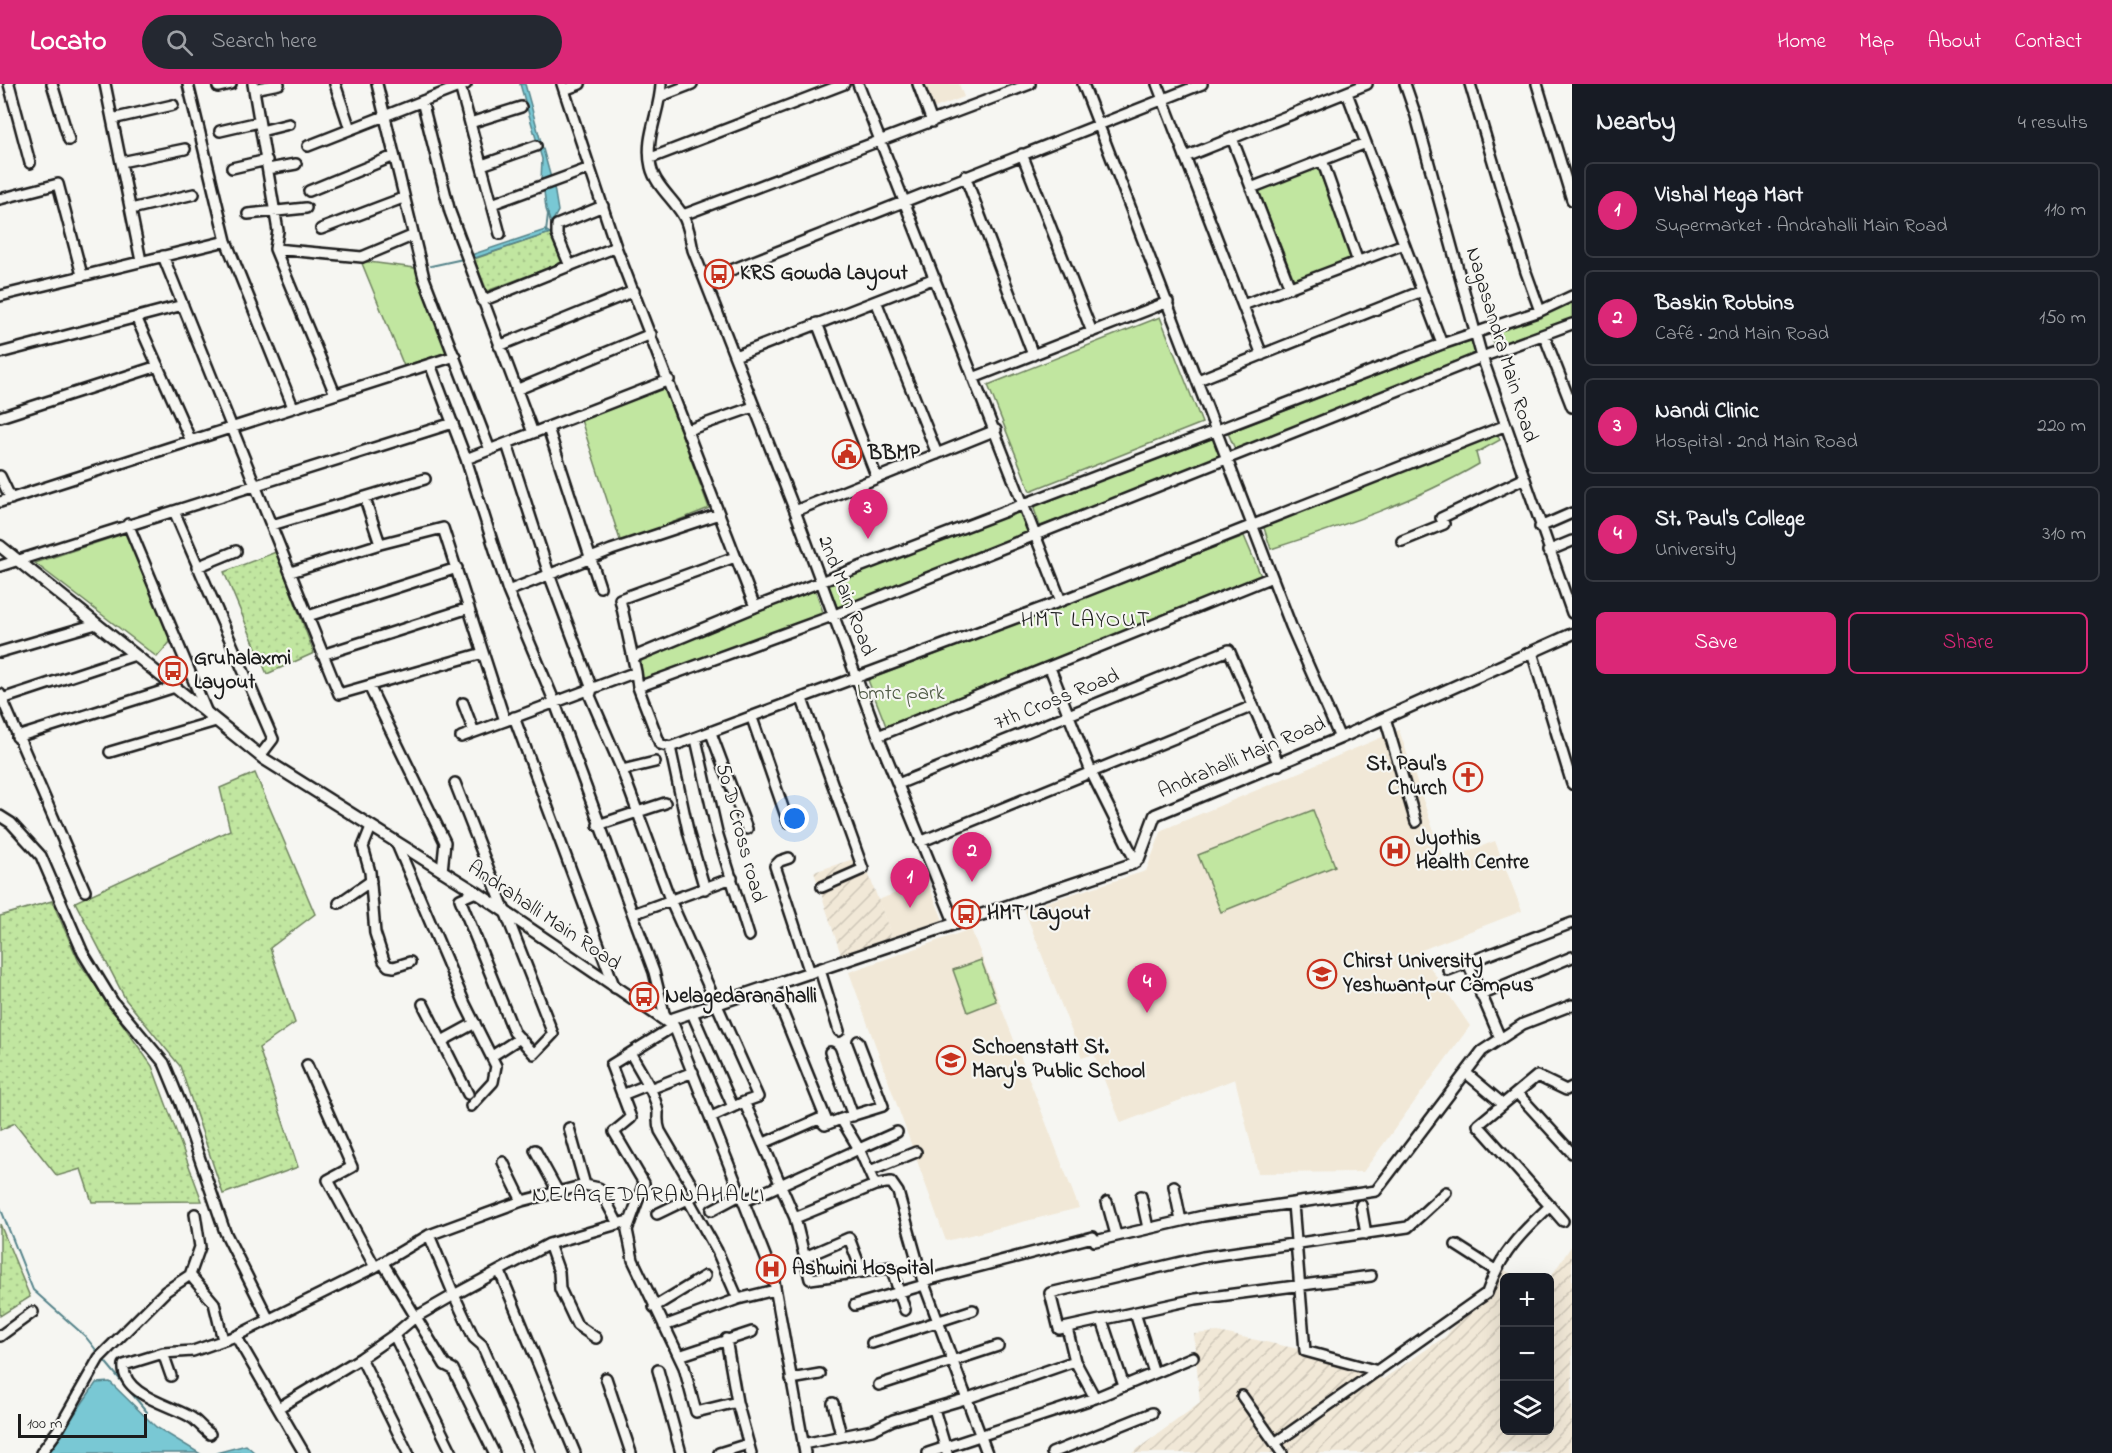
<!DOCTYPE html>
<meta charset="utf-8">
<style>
body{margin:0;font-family:"Indie Flower",sans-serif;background:#242831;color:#f1f3f6}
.controls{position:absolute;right:18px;bottom:18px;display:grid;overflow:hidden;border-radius:9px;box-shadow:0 6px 24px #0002}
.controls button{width:54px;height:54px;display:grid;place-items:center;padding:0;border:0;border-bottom:2px solid #363941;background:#171b24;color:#f1f3f6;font:30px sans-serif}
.scale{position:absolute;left:18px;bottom:15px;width:129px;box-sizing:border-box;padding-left:6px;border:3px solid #1c1c1c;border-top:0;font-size:16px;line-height:21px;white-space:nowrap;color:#1c1c1c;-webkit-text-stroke:4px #f6f6f2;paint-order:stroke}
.you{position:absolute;left:795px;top:735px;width:21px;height:21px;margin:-15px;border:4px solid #fff;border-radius:50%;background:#1a73e8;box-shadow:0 0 0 9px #1a73e833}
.badge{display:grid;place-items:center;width:39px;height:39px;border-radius:50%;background:#db2777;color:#fff;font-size:20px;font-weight:700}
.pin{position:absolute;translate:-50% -50px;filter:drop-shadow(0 2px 3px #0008)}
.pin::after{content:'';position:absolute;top:32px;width:21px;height:18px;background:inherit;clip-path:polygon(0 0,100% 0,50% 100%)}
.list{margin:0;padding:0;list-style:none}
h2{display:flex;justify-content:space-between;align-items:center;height:78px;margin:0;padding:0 24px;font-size:26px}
h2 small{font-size:20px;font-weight:400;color:#9ea1a6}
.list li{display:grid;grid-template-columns:39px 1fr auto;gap:18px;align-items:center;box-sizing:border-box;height:96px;margin:0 12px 12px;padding:0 12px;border:2px solid #363941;border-radius:9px}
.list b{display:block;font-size:22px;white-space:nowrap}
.list p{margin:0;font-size:20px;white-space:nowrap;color:#9ea1a6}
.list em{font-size:20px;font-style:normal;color:#9ea1a6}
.actions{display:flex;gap:12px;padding:18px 24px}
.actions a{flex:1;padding:14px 0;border:2px solid #db2777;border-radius:9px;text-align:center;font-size:21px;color:#db2777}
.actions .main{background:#db2777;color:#fff}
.icon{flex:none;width:33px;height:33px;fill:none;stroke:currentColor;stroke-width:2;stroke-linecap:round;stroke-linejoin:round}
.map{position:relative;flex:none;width:1572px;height:1369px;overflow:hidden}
header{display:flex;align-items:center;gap:36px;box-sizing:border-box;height:84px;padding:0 30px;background:#db2777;color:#fff}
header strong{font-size:28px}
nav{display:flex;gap:33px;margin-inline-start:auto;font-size:21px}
.search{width:420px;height:54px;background:#242831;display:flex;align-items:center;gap:15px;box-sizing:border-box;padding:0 21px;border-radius:33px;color:#9ea1a6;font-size:22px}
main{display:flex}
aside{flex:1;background:#171b24}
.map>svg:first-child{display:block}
.built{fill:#f1e8d7}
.industrial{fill:url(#industrial-furrows)}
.grass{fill:url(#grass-dots);stroke:#6e815e;stroke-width:1.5}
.park{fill:#c1e6a0;stroke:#6e815e;stroke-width:1.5}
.water{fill:#79c8d4;stroke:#54838a;stroke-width:1.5}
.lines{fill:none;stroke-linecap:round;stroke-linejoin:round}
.stream{stroke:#54838a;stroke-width:2}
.minor-casing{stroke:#1c1c1c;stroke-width:14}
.major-casing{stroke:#1c1c1c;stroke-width:15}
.minor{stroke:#f6f6f2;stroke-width:9}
.major{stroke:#f6f6f2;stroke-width:10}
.labels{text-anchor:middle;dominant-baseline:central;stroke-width:4.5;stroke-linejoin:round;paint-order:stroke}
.poi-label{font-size:21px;font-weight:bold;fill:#1c1c1c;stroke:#f6f6f2;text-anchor:start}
.street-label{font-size:21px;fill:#1c1c1c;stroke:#f6f6f2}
.park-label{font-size:21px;fill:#4e5944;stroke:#f6f6f2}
.neighbourhood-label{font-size:22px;letter-spacing:1.5px;fill:#1c1c1c;stroke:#f6f6f2}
</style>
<header>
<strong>Locato</strong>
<div class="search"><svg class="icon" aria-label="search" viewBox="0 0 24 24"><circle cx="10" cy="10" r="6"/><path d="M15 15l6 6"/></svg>Search here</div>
<nav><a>Home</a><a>Map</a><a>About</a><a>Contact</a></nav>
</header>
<main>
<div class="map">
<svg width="1572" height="1369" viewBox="0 0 1572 1369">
<defs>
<pattern id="industrial-furrows" width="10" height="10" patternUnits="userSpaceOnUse" patternTransform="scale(1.5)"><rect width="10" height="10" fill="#f1e8d7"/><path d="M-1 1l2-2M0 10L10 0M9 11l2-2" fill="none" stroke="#cec6b8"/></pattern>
<pattern id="grass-dots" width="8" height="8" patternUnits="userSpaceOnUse" patternTransform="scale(1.5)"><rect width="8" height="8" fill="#c1e6a0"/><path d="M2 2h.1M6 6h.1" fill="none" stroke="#a5c589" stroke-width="1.8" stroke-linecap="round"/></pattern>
</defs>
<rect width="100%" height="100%" fill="#f6f6f2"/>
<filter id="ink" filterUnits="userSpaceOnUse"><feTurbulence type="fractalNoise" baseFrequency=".0167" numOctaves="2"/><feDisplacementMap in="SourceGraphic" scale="12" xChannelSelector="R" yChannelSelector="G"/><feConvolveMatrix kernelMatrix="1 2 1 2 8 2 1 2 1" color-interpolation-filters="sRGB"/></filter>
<g filter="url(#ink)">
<!-- built -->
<path class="built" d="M923,0H959L964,13L932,25Z
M1399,646L1444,777L1495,757L1522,827L1419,867L1470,942L1363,1088L1258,1089L1235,995L1121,1039L1094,970L1082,974L1024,825L1146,787L1162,746Z
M927,797L943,836L892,853L878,816Z
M971,845L1079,1124L946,1157L849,888Z"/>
<!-- industrial -->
<path class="industrial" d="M862,772L892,853L841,871L814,788Z
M1572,1161V1369H1132L1200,1319L1194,1250L1218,1248L1313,1268L1383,1295L1446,1252L1499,1183L1517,1193L1504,1194V1346H1550V1194Z"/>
<!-- grass -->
<path class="grass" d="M550,149L564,178L487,207L474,175Z
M276,468L314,569L267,590L224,488Z
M255,689L315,830L270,864L295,939L259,964L298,1083L223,1110L180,982L126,916L75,818L230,746L220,704Z
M52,817L79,878L152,982L202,1117L92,1118L81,1085L57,1092L15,1039L0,1046V832Z
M0,1140L30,1213L0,1232Z"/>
<!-- park -->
<path class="park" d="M1317,82L1354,174L1294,196L1258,105Z
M361,177L415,184L450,267L404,282Z
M1572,218V235L1496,264L1490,249Z
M1160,233L1202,339L1030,407L988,301Z
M1471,255L1477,272L1235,365L1228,349Z
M664,303L709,424L621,459L581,336Z
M1497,349L1500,356L1476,369L1479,380C1414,418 1342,442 1271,465L1263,441Z
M1214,354L1222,374L1040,442L1033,422Z
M1019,427L1029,451L838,525L828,500Z
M129,448L171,557L157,573L35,479Z
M1244,452L1261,492L886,642L868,596Z
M815,505L824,531L642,598L641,575Z
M1313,726L1335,782L1221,828L1198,771Z
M981,876L996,917L968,928L953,886Z"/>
<!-- water -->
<path class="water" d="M520,0H525L551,94L541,97L542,75Z
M554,103L558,127L551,140L546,125L544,107Z
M545,146L550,149L472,175L471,171Z
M110,1298L156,1343L199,1369H48L96,1299Z
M246,1361L255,1369H216Z"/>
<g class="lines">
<!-- stream -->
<path class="stream" d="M546,148L548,130
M431,182L463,175
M0,1123L33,1206L85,1252L100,1271
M103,1275L147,1328"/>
<!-- minor casing -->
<g class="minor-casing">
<path id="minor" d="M9,0L30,79
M52,0L69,56
M105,0L141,177
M188,0L226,157L293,323
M253,0L278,147L275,165L335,310
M335,0L350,45
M377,0L424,194L490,366
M562,0L616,163L755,523
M661,0C660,29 644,53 651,83C655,101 673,115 682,130C689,140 690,154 693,166L795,427L878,652L955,840
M858,0L1061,517
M918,0L932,38
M1083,0L1291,542L1340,654
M1157,0L1262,271
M1405,0L1416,32L1482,273L1572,529
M1470,0L1526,188L1540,227L1572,212
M1537,0L1572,116
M460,2L500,150
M218,3L231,0
M254,5L279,0
M564,6L580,0
M1347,9L1442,260
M661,12L692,0
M422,17L450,128L533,349
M112,35L173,21
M470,39L521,23
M220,47L259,38
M261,47L289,40
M1232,54L1290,204
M308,62L466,0
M1022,70L1092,248
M1185,73L1367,0
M651,74L844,0
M1322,76L1358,178
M121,78L185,65
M482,81L536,62
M232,84L267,76
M268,85L296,80
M965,92L1033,271
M1251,104L1366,59
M309,107L394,72
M0,115L58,100L82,191
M492,120L590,84
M131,125L194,110
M248,130L306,124
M683,131L1030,0
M321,145L403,114
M275,165L362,173L412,152
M163,172L339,610L483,569
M570,182L557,151V141L603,122
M706,196L1202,0
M0,212L226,157
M482,217L616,163
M876,217L937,370
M1243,221L1404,160
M136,233L191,357
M817,239L877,394
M1544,251L1572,323
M499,262L634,207
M0,269L183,221
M735,272L935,194
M430,280L466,375L508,507L555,619L654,888L666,937L674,942L773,1192L805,1369
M973,294L1168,218
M1198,296L1422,207
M516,306L651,250
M0,333L158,282
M548,344L600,503
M688,346L753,323
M507,360L549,490L592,605L590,612L622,686L671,818L758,1013L744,1018C762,1056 778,1095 795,1134L875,1101L859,1065L745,1117
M466,375L669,296
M0,392L11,415
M0,418L455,272
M367,421L380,460
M174,427L273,655L260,672
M795,427L996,346
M128,440L207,629
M272,441L425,395
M1540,443L1572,429
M1402,457L1444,440L1441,434L1523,395
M1548,467L1572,457
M0,482L453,339
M197,483L236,467
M291,488L380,460L443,444L505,637L636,588L638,603L660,660L670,663L1061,517L1504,342
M508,507L611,466L719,430
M308,532L457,484
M0,568L96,540
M1532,568L1572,700
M322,571L469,524
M634,573L755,523L1442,260L1540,227
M1050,584L1092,690L1136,778
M636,588L620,515L735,473
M369,602L445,758L442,787
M638,603L832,532L1482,273L1572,240
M0,610L85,807
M2,615L135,571
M802,615L863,785L822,803
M463,619L474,648
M514,633L615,904
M752,634L788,738
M1385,634L1416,738
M711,649L747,745
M878,652L1272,493
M17,653L175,603
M461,653L505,637
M696,655L717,748L749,852
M670,663L689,751L705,805
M110,668L216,637
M622,686L655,678
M455,699L553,950L534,970L514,948L460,815L476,808
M898,700L1229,566L1279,681
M0,732L11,739L41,772L83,869L113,918L164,979L181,1020L225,1148L269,1236
M598,741L665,719
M371,743L363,763L370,788L375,849L384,877L388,882L394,883L410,878
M396,758L465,920L496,982L493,998L471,1022
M920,758L1253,622
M789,774L780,777L775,782L810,889
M339,819L371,797
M633,830L732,794
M1468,879L1500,954
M820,886L839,947
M1448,886L1572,839
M772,902L828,1040
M1481,911L1572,873
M423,920L468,1010
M692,929L733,1023L744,1018
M674,942L611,981L631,1034L614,1048L644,1099L627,1146L633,1176L684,1283L696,1328L737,1318
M442,957L475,939
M830,968L853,1032
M631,970C640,987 655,1008 658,1028C658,1036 657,1039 660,1047L697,1110L688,1115L717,1167L738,1215L664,1242
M492,972L520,954
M1466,989L1503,1020
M650,1005L693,988
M1517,1009L1572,1069
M622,1011L647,1001
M711,1033L733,1023
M841,1035L883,1022L858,957
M764,1059L819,1035L825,1041L841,1035L859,1065L897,1048
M535,1066L557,1106
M503,1078L522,1117
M870,1087L916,1068
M585,1101L599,1104L618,1140
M875,1101L891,1098L898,1108L923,1197L987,1369
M1174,1102L1181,1137
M1141,1112L1148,1144
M1107,1118L1116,1151
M1293,1120L1305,1267L1378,1287
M1361,1121L1366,1150
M1550,1122L1563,1137
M712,1126L742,1110
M657,1130L688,1115
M795,1134L810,1195L862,1188L849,1154L805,1173
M429,1151L454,1211L549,1160L628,1137
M549,1160L559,1188L560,1205L577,1241L596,1254
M1456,1161L1495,1186
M383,1179L445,1281L453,1285L494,1369
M375,1183L429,1151L522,1117L585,1101L569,1044
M500,1188L575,1369
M862,1188L891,1183L905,1226
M190,1191L214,1219L223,1256
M1371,1192L1196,1215L1059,1245L1050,1209L1203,1173L1408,1143L1446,1108
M923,1197L1093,1153L1095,1157L1203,1132L1376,1107L1482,967L1523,940L1572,921
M738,1215L775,1206
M855,1221L924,1201
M654,1223L705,1192
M1135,1229L1154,1289
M1102,1236L1124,1302
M394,1251L414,1234L454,1211L474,1254L482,1261L529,1369
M0,1252L33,1228
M236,1252L304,1369
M726,1255L737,1318L751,1369
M872,1259L973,1226
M163,1269L171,1292
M679,1272L752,1248
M361,1274L394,1251L452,1369
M658,1286L681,1369
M606,1294L631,1369
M791,1295L820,1290
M879,1301L998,1262
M1242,1312L1282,1369
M1095,1314L1193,1273
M833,1319L841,1351
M278,1324L361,1274L408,1369
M934,1325L947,1369
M210,1350C203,1345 198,1338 192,1334C175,1322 121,1312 124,1281L163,1269L193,1267L236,1252L375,1183L328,1096L352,1083L307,981
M1275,1359L1487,1209C1500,1170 1521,1149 1550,1122L1478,1041L1537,992L1566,1006L1572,1003
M803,1360L872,1346L893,1336L965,1315L1075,1277L1067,1244
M41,1369L58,1346L99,1274L166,1207L190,1191L200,1163L195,1130
M719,1369L748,1360
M928,1369L1095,1314L1075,1277
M1052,1369L1152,1329"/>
</g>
<!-- major casing -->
<g class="major-casing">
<path id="major" d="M0,462L264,675L476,808L666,937L1132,780L1139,774L1155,731L1340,654L1572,550"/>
</g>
<!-- minor -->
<use href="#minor" class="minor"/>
<!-- major -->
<use href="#major" class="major"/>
</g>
</g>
<!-- icons -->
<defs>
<g id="bus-ring" transform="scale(1.5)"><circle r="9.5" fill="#f6f6f2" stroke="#c8321e" stroke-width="1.5"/><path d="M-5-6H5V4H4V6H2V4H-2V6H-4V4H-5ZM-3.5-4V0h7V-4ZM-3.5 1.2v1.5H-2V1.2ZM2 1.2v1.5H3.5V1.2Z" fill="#c8321e"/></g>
<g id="civic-ring" transform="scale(1.5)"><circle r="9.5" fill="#f6f6f2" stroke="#c8321e" stroke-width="1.5"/><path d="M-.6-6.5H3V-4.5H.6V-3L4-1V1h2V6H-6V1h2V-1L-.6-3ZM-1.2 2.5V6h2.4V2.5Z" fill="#c8321e"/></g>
<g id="church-ring" transform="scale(1.5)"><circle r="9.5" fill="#f6f6f2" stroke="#c8321e" stroke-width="1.5"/><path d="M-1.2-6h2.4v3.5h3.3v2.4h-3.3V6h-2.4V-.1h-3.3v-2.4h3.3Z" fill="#c8321e"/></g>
<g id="hospital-ring" transform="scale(1.5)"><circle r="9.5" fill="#f6f6f2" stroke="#c8321e" stroke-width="1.5"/><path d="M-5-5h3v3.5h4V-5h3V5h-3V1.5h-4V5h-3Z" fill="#c8321e"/></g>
<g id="university-ring" transform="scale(1.5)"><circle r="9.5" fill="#f6f6f2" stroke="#c8321e" stroke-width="1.5"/><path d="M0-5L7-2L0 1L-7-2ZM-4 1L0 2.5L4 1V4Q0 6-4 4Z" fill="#c8321e"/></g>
<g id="school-ring" transform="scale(1.5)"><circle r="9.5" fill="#f6f6f2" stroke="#c8321e" stroke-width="1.5"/><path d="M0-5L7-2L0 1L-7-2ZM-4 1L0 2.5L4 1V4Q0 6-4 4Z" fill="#c8321e"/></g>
</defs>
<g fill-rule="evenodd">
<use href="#bus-ring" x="719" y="190"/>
<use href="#civic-ring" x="847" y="370"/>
<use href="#bus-ring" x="173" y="587"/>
<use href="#church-ring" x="1468" y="693"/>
<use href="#hospital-ring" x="1395" y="767"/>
<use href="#bus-ring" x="966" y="830"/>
<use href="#university-ring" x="1322" y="890"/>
<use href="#bus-ring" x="644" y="913"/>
<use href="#school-ring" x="951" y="976"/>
<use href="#hospital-ring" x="771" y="1185"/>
</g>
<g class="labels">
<!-- poi labels -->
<g class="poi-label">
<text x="740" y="190">KRS Gowda Layout</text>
<text x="868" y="370">BBMP</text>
<text x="194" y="575">Gruhalaxmi<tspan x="194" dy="24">Layout</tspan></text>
<text x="1447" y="681" text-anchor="end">St. Paul's<tspan x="1447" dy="24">Church</tspan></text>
<text x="1416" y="755">Jyothis<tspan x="1416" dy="24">Health Centre</tspan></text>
<text x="987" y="830">HMT Layout</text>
<text x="1343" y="878">Chirst University<tspan x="1343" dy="24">Yeshwantpur Campus</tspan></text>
<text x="665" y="913">Nelagedaranahalli</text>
<text x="972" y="964">Schoenstatt St.<tspan x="972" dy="24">Mary's Public School</tspan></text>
<text x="792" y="1185">Ashwini Hospital</text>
</g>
<!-- street labels -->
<g class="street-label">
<text transform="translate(1501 261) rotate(73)">Nagasandra Main Road</text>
<text transform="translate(846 512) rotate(69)">2nd Main Road</text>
<text transform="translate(1057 616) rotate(-22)">7th Cross Road</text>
<text transform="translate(1242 674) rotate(-23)">Andrahalli Main Road</text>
<text transform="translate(740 749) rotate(75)">50 D Cross road</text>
<text transform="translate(544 832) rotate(34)">Andrahalli Main Road</text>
</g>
<!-- park labels -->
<g class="park-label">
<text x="901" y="610">bmtc park</text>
</g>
<!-- neighbourhood labels -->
<g class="neighbourhood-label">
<text x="1086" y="537">HMT LAYOUT</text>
<text x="649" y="1112">NELAGEDARANAHALLI</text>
</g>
</g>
</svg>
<div class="controls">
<button>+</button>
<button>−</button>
<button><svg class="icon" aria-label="layers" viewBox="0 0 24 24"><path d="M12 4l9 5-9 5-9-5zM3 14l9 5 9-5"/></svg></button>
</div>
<div class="scale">100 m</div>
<div class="you"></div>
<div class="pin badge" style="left:910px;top:824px">1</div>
<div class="pin badge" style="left:972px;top:798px">2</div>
<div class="pin badge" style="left:868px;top:455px">3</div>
<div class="pin badge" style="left:1147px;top:929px">4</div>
</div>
<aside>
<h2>Nearby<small>4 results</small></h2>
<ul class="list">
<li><span class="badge">1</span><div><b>Vishal Mega Mart</b><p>Supermarket · Andrahalli Main Road</p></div><em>110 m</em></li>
<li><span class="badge">2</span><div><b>Baskin Robbins</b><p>Café · 2nd Main Road</p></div><em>150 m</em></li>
<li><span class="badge">3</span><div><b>Nandi Clinic</b><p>Hospital · 2nd Main Road</p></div><em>220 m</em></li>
<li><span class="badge">4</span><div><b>St. Paul's College</b><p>University</p></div><em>310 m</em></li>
</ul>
<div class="actions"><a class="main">Save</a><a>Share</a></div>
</aside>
</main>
